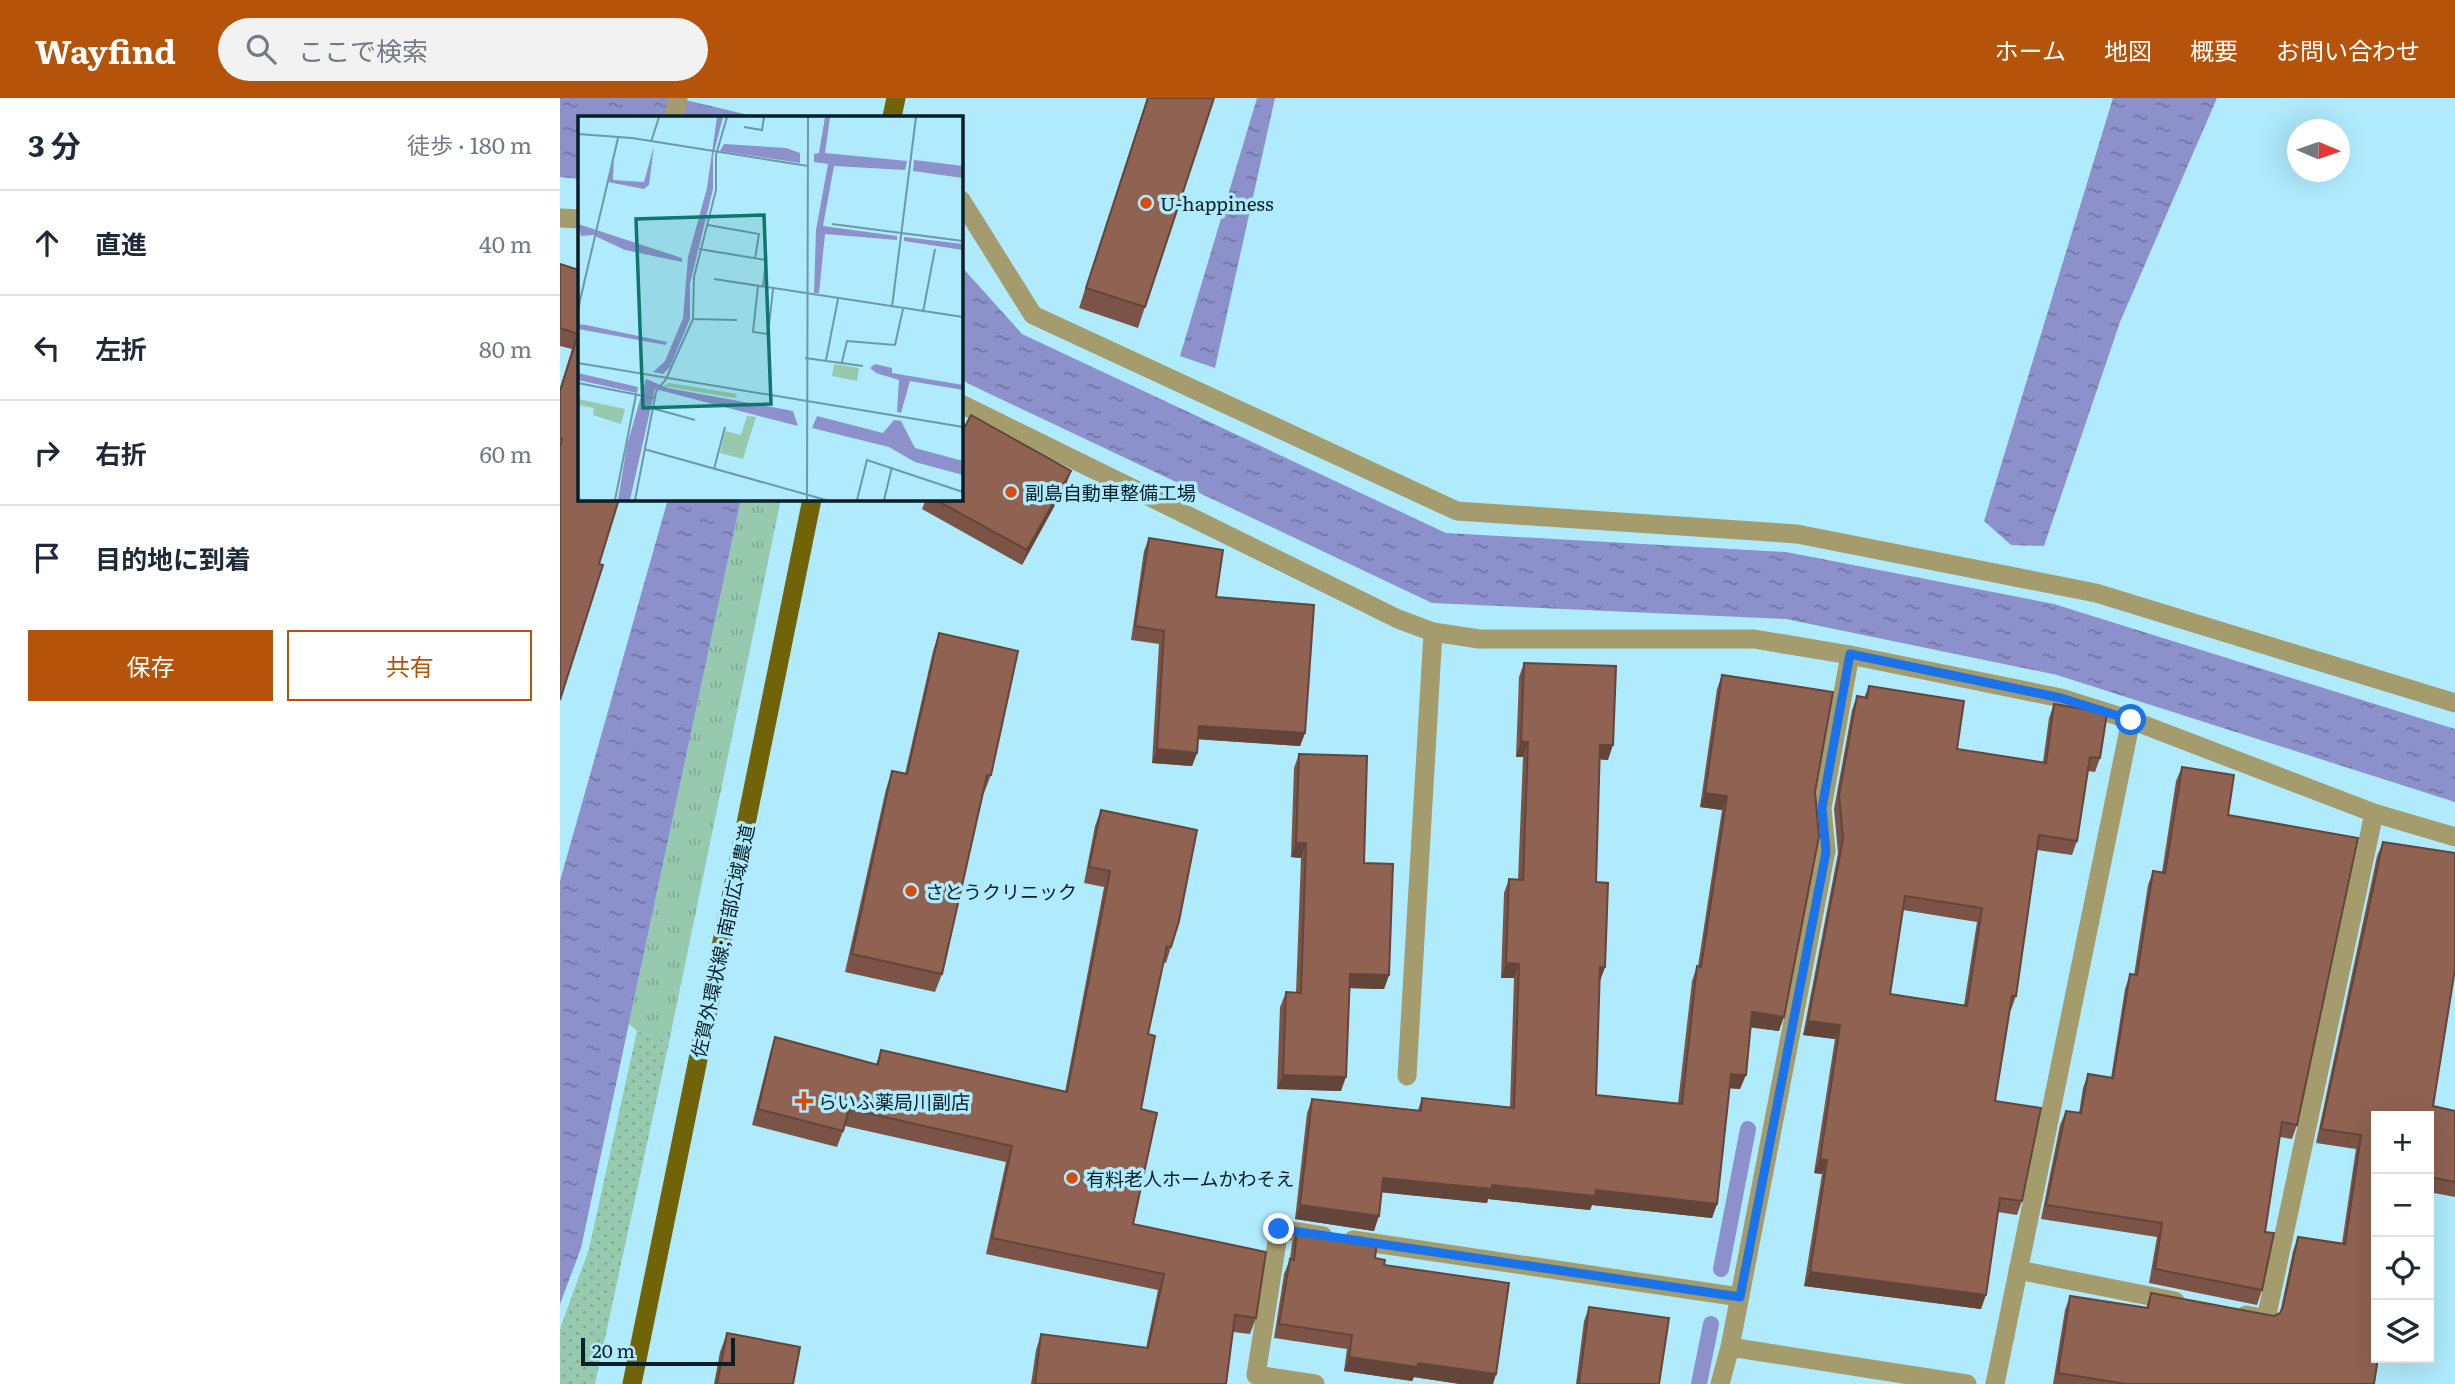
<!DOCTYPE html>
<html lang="ja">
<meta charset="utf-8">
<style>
body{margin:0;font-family:Literata,"Noto Sans JP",serif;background:#f2f2f3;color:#1f2937}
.controls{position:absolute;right:21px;bottom:21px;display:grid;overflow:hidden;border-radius:0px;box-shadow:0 7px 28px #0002}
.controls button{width:63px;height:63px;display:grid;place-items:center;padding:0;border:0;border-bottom:2px solid #e0e1e3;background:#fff;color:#1f2937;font:35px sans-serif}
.compass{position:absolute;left:1727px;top:21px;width:63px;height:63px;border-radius:50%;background:#fff;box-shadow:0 7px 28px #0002;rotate:92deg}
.scale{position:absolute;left:21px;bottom:18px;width:154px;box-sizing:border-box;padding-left:7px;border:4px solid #071f26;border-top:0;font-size:19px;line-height:24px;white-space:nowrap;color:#071f26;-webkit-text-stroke:5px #afeafd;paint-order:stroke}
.stop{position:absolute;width:21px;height:21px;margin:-16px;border:5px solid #1a73e8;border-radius:50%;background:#fff}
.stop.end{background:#1a73e8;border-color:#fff;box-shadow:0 2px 7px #0008}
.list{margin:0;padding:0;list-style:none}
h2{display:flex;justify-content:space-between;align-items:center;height:91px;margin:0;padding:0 28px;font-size:30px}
h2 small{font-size:23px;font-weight:400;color:#747a83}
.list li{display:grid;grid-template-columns:46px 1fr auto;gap:21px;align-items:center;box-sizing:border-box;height:105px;padding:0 28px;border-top:2px solid #e0e1e3}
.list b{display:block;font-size:26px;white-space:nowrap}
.list em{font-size:23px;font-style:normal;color:#747a83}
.actions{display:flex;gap:14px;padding:21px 28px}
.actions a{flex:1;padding:16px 0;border:2px solid #b45309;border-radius:0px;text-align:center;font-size:24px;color:#b45309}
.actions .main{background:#b45309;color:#fff}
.icon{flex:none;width:38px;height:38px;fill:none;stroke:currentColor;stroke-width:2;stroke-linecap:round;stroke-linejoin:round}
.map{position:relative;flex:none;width:1895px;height:1286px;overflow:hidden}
header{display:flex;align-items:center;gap:42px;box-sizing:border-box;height:98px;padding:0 35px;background:#b45309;color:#fff}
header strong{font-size:33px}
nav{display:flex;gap:38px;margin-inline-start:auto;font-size:24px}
.search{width:490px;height:63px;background:#f2f2f3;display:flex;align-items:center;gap:18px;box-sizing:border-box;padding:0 24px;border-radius:38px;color:#747a83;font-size:26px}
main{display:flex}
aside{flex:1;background:#fff}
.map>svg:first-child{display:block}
.grass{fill:url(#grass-tufts)}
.garden{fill:url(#garden-dots)}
.water{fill:url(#water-ripples)}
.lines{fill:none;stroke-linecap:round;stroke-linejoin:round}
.stream{stroke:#8c91cc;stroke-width:16}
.service{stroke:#a49c6c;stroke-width:19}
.minor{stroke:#a49c6c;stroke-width:19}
.primary{stroke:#706308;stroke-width:19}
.wall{fill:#7b5447;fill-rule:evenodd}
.shaded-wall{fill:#644539}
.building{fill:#8f6252;stroke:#644539;stroke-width:2;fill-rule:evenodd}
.route{stroke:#1a73e8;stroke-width:9}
.poi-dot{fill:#d24d10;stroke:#afeafd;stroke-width:2.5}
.labels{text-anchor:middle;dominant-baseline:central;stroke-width:7;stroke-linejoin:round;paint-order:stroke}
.poi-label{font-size:19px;fill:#071f26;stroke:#afeafd;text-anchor:start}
.street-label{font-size:19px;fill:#071f26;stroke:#afeafd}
.inset-road{fill:none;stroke:#6c99a7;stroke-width:2}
.view{fill:#0f766e;fill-opacity:0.15;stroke:#0f766e;stroke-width:3.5}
.inset-edge{fill:none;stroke:#071f26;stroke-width:3.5}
</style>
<header>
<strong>Wayfind</strong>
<div class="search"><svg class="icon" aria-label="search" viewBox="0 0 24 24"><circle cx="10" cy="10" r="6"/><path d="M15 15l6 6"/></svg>ここで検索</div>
<nav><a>ホーム</a><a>地図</a><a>概要</a><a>お問い合わせ</a></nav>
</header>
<main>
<aside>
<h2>3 分<small>徒歩 · 180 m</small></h2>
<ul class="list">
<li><svg class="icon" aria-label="ahead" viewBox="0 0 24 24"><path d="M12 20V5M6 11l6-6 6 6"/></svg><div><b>直進</b></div><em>40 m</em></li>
<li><svg class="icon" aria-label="left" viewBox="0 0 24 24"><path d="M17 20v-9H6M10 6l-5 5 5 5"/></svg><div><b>左折</b></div><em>80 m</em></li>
<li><svg class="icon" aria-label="right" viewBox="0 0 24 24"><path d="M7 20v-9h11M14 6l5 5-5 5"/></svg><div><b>右折</b></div><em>60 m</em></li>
<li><svg class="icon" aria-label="arrive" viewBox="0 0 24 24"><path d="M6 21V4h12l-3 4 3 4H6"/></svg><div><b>目的地に到着</b></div></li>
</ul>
<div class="actions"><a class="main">保存</a><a>共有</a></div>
</aside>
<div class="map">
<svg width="1895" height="1286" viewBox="0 0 1895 1286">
<defs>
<pattern id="grass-tufts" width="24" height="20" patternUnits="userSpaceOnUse" patternTransform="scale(1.75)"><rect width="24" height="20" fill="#96c9ad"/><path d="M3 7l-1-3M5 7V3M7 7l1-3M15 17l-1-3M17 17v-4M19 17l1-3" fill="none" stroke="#80ac95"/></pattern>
<pattern id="garden-dots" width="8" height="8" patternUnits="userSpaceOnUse" patternTransform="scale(1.75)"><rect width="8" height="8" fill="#96c9ad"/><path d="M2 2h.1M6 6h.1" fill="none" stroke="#80ac95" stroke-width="1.8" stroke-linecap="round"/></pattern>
<pattern id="water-ripples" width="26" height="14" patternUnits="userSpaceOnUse" patternTransform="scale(1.75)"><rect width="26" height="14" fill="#8c91cc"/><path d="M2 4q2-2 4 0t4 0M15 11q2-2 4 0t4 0" fill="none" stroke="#7076a5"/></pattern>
</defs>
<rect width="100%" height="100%" fill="#afeafd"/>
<!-- grass -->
<path class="grass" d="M181,401H221L109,944L77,933L69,926Z"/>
<!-- garden -->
<path class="garden" d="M77,933L109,944L35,1286H0V1231L29,1151Z"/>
<!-- water -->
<path class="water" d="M0,0H117L197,19H19V81L0,79Z
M697,0H715L655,270L620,258Z
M1553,0H1657L1560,224L1484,448L1451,447L1424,423Z
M401,168L462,236L886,435L1226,454L1494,506L1895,631V704L1497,577L1226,521L872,505L407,285L401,279Z
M108,401H181L21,1150L0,1206V783Z"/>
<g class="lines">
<!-- stream -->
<path class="stream" d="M1161,1171L1188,1031
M1139,1286L1151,1226"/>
<!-- service -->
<path class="service" d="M401,102L473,217L897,413L1237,436L1536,495L1895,605
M1266,753L1262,710L1290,557"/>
<!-- minor -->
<path class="minor" d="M114,19L118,0
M0,120L19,121
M401,306L838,521L873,534L919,541H1194L1290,557L1501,600L1571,622L1814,715L1895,739
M847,978L873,534
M793,1142L1180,1199
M1458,1172L1615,1203
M1686,1217L1706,1221L1814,715
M1170,1249L1407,1286
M755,1286L696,1277L719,1131L763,1138
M1160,1286L1170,1249L1266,753
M1435,1286L1571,622"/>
<!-- primary -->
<path class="primary" d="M332,19L336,0
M72,1286L252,401"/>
</g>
<!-- wall -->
<path class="wall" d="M587,0H654L578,230L519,210Z
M0,166L19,172L39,466L0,602V290L12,251L0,248Z
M506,387L462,467L362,411L366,401H401Z
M589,440L656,499L745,635L740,648L638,641L637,655L632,668L592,665L599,546L571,542L584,453Z
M379,535L431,677L424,695H423L382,876L375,894L285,874L326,691L332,673L345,676L373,553Z
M964,565L1048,662L1040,661L1036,784L1045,869L1040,882L1036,997L1118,1005L1132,883L1137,868H1138L1162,712L1140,709L1157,591L1162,577L1255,694L1219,933L1191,929L1180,991L1169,990L1157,1106L1152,1120L1032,1107L1030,1112L928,1101L927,1105L822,1094L814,1133L735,1121L747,1015L752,1001L858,1012L862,1000L950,1009L954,880H941L944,795L949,781L958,782L963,659H956L959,579Z
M1309,588L1397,651L1483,664L1489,620L1494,606L1540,660L1535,674L1528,673L1517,743L1512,757L1477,752L1456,898L1451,912H1450L1435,1003L1462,1103L1457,1117L1438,1114L1421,1211L1244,1188L1262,1076L1254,1075L1275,941L1243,937L1278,755L1274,711L1292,612L1297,598L1304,600ZM1343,812L1417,824L1404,907L1330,896Z
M739,656L804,765L829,877L824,891L789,890L781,993L717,991L720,909L726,894L736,895L741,760L731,759L734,670Z
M1622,669L1668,717L1737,1027L1732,1041L1720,1039L1705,1134L1702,1192L1697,1207L1589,1185L1597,1139L1481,1121L1500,1027L1506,1013L1519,1015L1523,990L1528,976L1551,980L1565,891L1570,876L1574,877L1588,787L1593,773L1602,774L1616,683Z
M541,712L611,849L606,865L603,864L588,936L581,1011L573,1126L696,1220L690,1236L673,1234L666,1286H471L476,1252L481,1236L586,1250L598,1192L426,1156L446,1064L285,1028L277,1049L192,1027L210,955L215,939L316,966L321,952L505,994L544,789L524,785L535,728Z
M1823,744L1873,1008L1895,1013V1099L1869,1094V1018H1816L1814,1286H1493L1505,1212L1510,1198L1586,1210L1591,1195L1714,1218L1720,1215L1733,1153L1738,1139L1782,1145L1796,1051L1756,1045L1817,758Z
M737,1131L815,1160L824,1167L936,1276L933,1286H900L854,1279L852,1283L784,1273L787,1251L714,1240L724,1176L730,1161L732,1145Z
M1029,1209L1099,1286H1016L1024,1223Z
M167,1235L233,1286H154L160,1254Z"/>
<!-- shaded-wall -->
<path class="shaded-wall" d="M511,373L506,387L462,467L467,452Z
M639,628L745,635L740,648L634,641Z
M961,644H968L963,659H956Z
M1040,647H1053L1048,662L1035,661Z
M597,651L637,655L632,668L592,665Z
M1145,695L1167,698L1162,712L1140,709Z
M736,745H746L741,760L731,759Z
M946,865L959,866L954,880H941Z
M1040,869H1045L1040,883Z
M790,876L829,877L824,891L784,890Z
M1192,914L1224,919L1219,933L1187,929Z
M1248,923L1280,927L1275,941L1243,937Z
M1171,976L1186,977L1180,991L1166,990Z
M723,977L786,979L781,993L717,991Z
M1260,1061L1267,1062L1262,1076L1254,1075Z
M823,1080L1036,1092L1157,1106L1152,1120L1032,1107L1030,1112L928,1101L927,1105L818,1094Z
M740,1107L819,1118L814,1133L735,1121Z
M1250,1174L1426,1197L1421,1211L1244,1188Z
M789,1259L858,1265L936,1276L933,1286H900L854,1279L852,1283L784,1273Z"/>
<!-- building -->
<path class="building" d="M588,0H654L585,209L526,190Z
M0,166L19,172V401H59L39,466L43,467L0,602V349L2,341L0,340V293L18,236L0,230Z
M411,317L511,373L467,452L374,401H401V336Z
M589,440L663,452L656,499L754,507L745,635L639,628L637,655L597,651L604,533L575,528Z
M379,535L458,553L431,677H427L382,876L292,856L332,673L347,676Z
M964,565L1056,568L1053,647H1040L1036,784L1048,785L1045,869H1040L1036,997L1122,1006L1137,868L1141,869L1167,698L1145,695L1162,577L1273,594L1255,694L1259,738L1224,919L1192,914L1186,977L1171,976L1157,1106L1036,1092L1035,1098L932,1087V1091L823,1080L819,1118L740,1107L752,1001L861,1013L862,1000L954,1010L959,866L946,865L949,781L963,782L968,644H961Z
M1309,588L1404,603L1397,651L1486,665L1494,606L1547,615L1540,660L1530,659L1517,743L1479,737L1456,898H1452L1435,1003L1481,1010L1462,1103L1440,1100L1426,1197L1250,1174L1267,1062L1260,1061L1280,927L1248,923L1283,741L1279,697L1297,598L1307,600ZM1345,798L1422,810L1407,908L1330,896Z
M739,656L807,658L804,765L833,766L829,877L790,876L786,979L723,977L726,894L741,895L746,745H736Z
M1622,669L1674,677L1668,717L1798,740L1737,1027L1722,1024L1705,1134L1714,1135L1702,1192L1595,1171L1602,1125L1486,1107L1506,1013L1521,1015L1528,976L1553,980L1570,876L1577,877L1593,773L1605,775Z
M541,712L637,732L619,823L611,849L607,848L588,936L595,938L581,1011L597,1015L573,1126L706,1154L696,1220L675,1217L666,1286H475L481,1236L588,1250L604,1176L432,1140L452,1048L289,1011L283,1033L198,1011L215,939L318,967L321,952L507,994L550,773L529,769Z
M1823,744L1895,755V871L1873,1008L1895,1013V1084L1869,1079V1018H1816V1260H1818L1814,1286H1566L1498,1275L1510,1198L1588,1210L1591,1195L1714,1218L1720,1215L1723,1209L1738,1139L1785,1146L1801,1037L1761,1031Z
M737,1131L817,1143L815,1160L825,1162L824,1167L949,1185L936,1276L858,1265L857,1269L789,1259L792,1237L719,1226L730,1161L734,1162Z
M1029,1209L1109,1220L1099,1286H1019Z
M167,1235L240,1249L233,1286H157Z"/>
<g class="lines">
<!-- route -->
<path class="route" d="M719,1131L1180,1199L1266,754L1262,710L1290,556L1501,600L1571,622"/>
</g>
<!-- markers -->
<g class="poi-dot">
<circle cx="586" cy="105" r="7"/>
<circle cx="451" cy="394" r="7"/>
<circle cx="351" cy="793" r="7"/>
<path d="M240.5 992.5h7v7h7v7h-7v7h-7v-7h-7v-7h7z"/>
<circle cx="512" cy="1080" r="7"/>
</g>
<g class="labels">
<!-- poi labels -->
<g class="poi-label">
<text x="600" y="105">U-happiness</text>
<text x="465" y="394">副島自動車整備工場</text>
<text x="365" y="793">さとうクリニック</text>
<text x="258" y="1003">らいふ薬局川副店</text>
<text x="526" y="1080">有料老人ホームかわそえ</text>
</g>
<!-- street labels -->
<g class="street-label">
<text transform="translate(162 843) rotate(-78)">佐賀外環状線; 南部広域農道</text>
</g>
</g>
<!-- overview -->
<g transform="translate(18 18)">
<rect width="385" height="385" fill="#afeafd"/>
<path d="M91,267L159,278L157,282L85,270ZM0,283L47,293L43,308L15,299L16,292L0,289Z" fill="#96c9ad"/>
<path d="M256,248L281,252L279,265L254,260ZM169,300L178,301L165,343L142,337L147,315L163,319Z" fill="#96c9ad"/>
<path d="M139,1H145L135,40V73L112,168V203L92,251L85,258L75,256L87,245L105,202L110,141L129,72ZM247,1H252L247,37L329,45L327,54L256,50L245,110L319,120V124L247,118L241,177H236L238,114L250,48L236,46V38L241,37ZM146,28L208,32L222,37V47L142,35ZM76,30L71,69L66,73L30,66L36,45L35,64L66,66ZM336,44L385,50V62L335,55ZM0,108L104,142V146L47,134L15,119L3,120ZM326,121L385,128V134L326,125ZM0,208L8,209L89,226L88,229L0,213ZM297,248L314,252V257L385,269V274L332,265L323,297L319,296L321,264L298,257L292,252ZM0,257L60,271L59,277L0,264ZM68,263L90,272L215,295L220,310L77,273L52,384H40L49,329ZM239,300L305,317L316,304L323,305L337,332L385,345V359L337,346L311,331L234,312Z" fill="#8c91cc"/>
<path class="inset-road" d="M166,11L184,14L186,1M0,18L54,22L230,50M73,26L81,1M254,108L385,125M130,109L181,118L177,143M121,133L188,144L185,171M136,163L385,201M180,170L175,216L190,218L195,173M314,191L338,1M0,193L40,22M345,196L357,133M115,203L159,204M227,242L285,250M248,244L260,183M264,246L269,225L317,229L325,193M0,247L385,311M0,267L76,282M77,293L117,304M66,333L248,384M136,353L147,311M37,384L58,279M57,384L78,276L88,263L115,203L116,161L138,74V39L149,1M229,384L230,1M279,384L289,344L385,376M306,384L314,351"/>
<path class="view" d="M186,99L193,288L65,292L58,103Z"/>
<rect width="385" height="385" class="inset-edge"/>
</g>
</svg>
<div class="controls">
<button>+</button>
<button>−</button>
<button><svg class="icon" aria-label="locate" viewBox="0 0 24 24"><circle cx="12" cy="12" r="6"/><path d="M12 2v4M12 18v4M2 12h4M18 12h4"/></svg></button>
<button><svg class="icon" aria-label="layers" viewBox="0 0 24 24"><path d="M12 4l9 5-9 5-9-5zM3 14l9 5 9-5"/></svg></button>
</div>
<svg class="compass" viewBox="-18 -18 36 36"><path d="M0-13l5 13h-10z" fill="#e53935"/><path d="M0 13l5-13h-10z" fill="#747a83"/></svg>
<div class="scale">20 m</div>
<div class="stop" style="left:1571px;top:622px"></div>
<div class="stop end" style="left:719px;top:1131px"></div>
</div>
</main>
